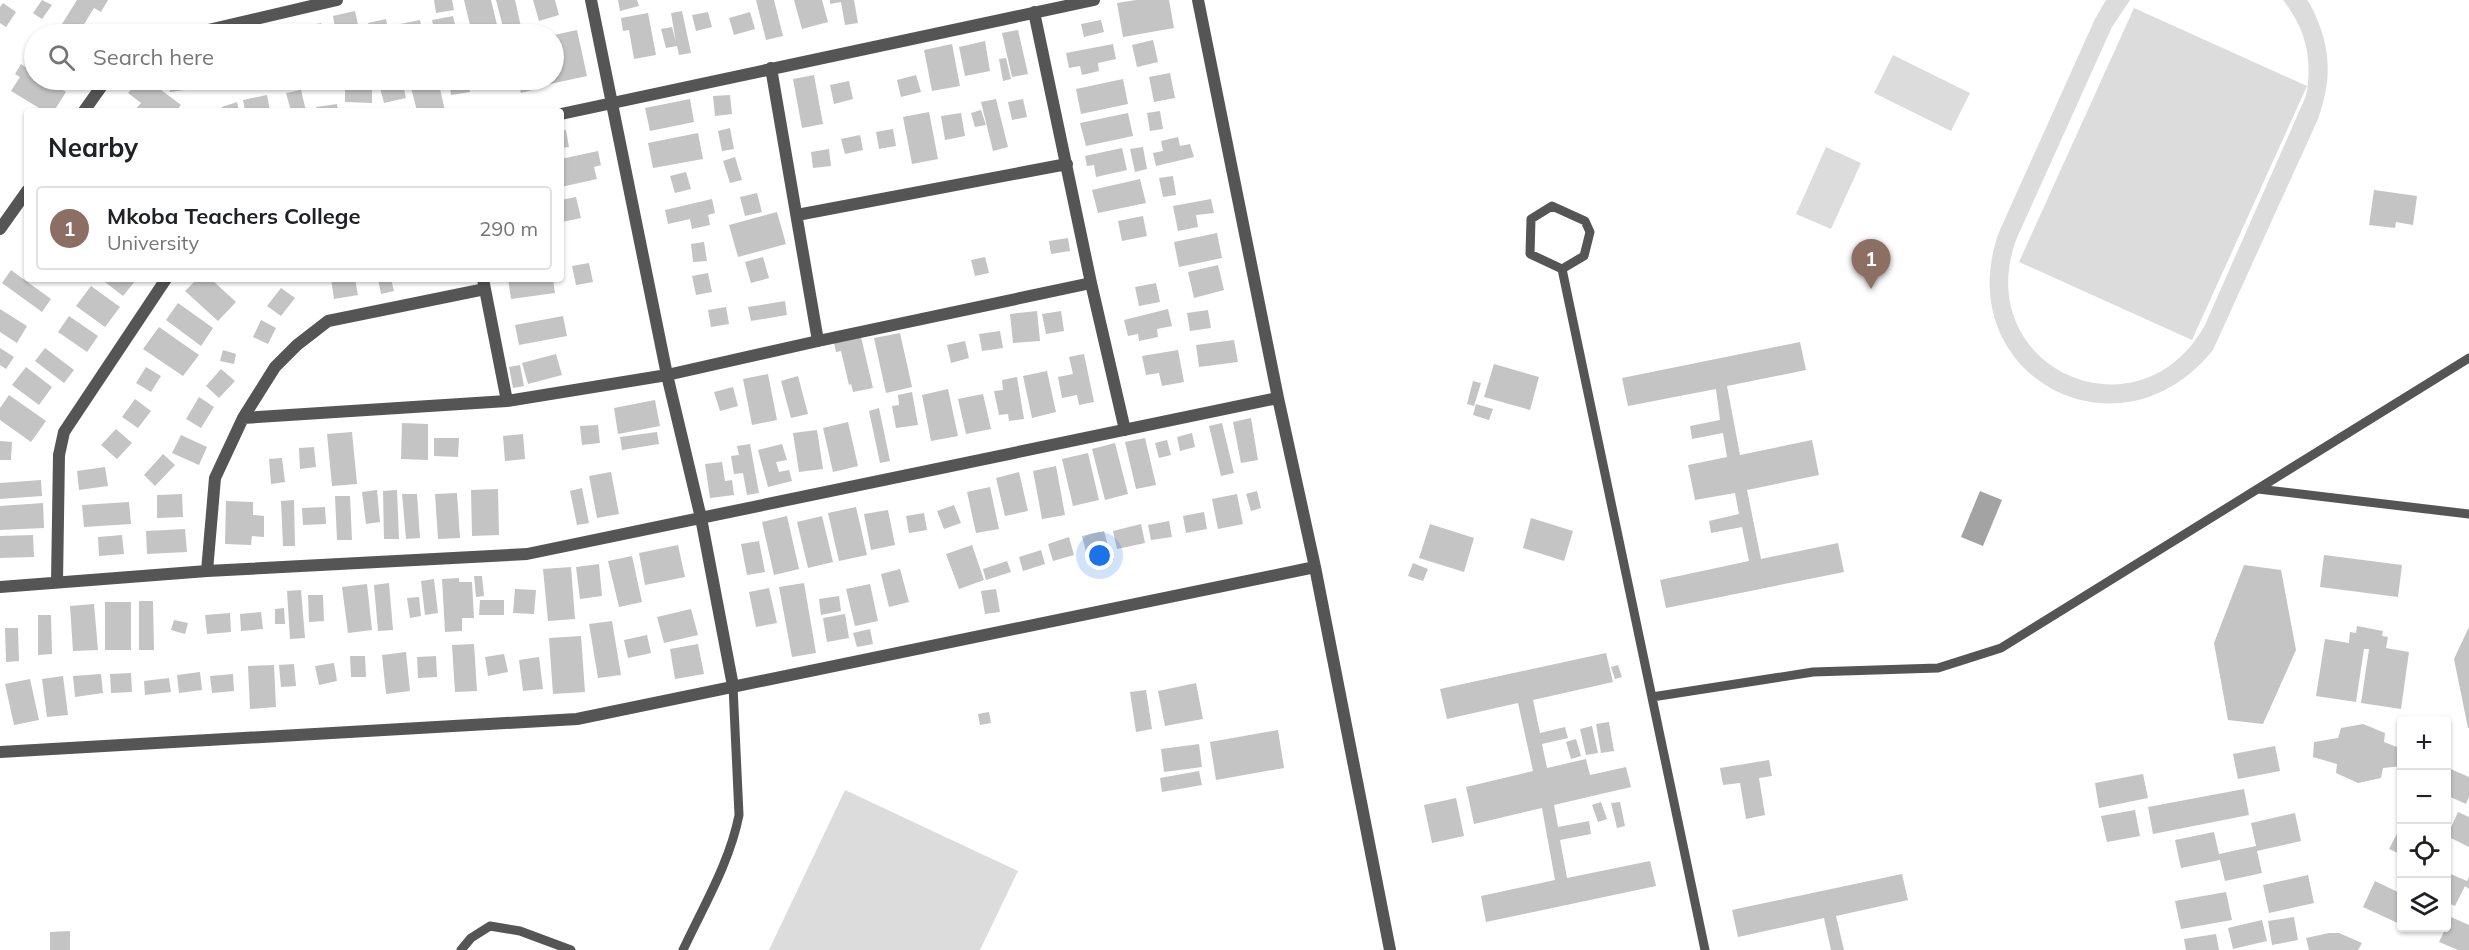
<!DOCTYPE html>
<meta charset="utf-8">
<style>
body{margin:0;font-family:Mulish,sans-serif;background:#f2f2f2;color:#202124}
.controls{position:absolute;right:18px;bottom:18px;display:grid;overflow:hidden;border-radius:6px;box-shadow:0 2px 4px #0004}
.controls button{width:54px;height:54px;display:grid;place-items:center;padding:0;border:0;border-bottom:2px solid #e0e0e0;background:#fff;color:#202124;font:30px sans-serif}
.you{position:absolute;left:1100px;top:556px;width:21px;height:21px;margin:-15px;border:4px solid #fff;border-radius:50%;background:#1a73e8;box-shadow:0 0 0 9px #1a73e833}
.badge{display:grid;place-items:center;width:39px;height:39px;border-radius:50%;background:#000;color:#fff;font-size:20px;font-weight:700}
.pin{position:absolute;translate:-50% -50px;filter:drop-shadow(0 2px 3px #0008)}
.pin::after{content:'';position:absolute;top:32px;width:21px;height:18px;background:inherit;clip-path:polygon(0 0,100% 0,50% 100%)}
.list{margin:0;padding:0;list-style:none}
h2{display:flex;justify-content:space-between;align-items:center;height:78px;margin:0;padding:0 24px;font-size:26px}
h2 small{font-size:20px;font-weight:400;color:#757577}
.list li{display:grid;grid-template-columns:39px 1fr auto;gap:18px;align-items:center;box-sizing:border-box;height:84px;margin:0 12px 12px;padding:0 12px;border:2px solid #e0e0e0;border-radius:6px}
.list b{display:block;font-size:22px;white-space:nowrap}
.list p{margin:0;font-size:20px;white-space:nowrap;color:#757577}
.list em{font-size:20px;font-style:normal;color:#757577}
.icon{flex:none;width:33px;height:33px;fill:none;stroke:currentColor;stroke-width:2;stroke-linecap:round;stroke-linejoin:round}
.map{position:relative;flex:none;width:2469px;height:950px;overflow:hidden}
.search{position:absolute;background:#fff;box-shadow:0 2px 4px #0004;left:24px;top:24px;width:540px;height:66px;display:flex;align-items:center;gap:15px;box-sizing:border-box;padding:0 21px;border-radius:33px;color:#757577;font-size:22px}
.panel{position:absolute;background:#fff;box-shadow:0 2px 4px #0004;left:24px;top:108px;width:540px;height:174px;border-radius:6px}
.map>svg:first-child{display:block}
.green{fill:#dcdcdc}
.water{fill:#a3a3a3}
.building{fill:#c4c4c4}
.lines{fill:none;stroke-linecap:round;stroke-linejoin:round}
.service{stroke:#555;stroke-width:9}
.minor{stroke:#555;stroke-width:12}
</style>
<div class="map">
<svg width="2469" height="950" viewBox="0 0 2469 950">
<rect width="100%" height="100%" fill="#fff"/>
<!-- green -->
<path class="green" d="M2106,0H2130L2112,27L2016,240C1970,368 2139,444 2205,325L2306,96C2313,59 2306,29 2283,0H2307L2310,4C2331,45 2333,76 2318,119L2213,350C2118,468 1948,374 1999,232L2095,19Z
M2134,8L2307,86L2192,340L2019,262Z
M1893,55L1970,93L1951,131L1874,93Z
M1826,147L1861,163L1831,229L1796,214Z
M845,790L1018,871L980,950H769Z"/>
<!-- water -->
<path class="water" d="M1980,491L2002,500L1983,546L1961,537Z"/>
<!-- building -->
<path class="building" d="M42,0L52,5L42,19L33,13Z
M77,0H108L101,12L94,8L78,34L62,24Z
M434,0H452L454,10L436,13Z
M464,0H491L499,33L472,34Z
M496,0H515L521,27L504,31Z
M533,0H555L559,15L539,21Z
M618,0H637L639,6L620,11Z
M756,0H774L783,36L766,40Z
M794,0H822L828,22L802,29Z
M830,0H854L858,23L845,25L841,2L830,4Z
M1136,0H1169L1174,28L1123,37L1117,3Z
M3,3L16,12L6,27L0,23V7Z
M355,11L360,34H336L333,16Z
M682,11L691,53L679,55L677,46L666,48L661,29L672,27L676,42L671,13Z
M708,12L712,27L696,31L692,15Z
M750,12L755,29L734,35L729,18Z
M648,13L656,55L634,59L629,30L623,31L621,18Z
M453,16L457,32L435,34L432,20Z
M386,19L389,34H370L368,23Z
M420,20L423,34H403L400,24Z
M1101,20L1104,32L1084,37L1081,24Z
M321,23L324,34H300L298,28Z
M288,27L289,34H259Z
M577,30L587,76L550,84L549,80H554V35Z
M1018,30L1028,74L1012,77L1002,33Z
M1153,40L1158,62L1137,67L1132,45Z
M985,41L990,71L965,76L959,47Z
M952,44L960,86L932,91L924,50Z
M1113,44L1116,59L1098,63L1099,71L1082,75L1080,66L1069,68L1066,53Z
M1006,58L1011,79L1003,81L999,59Z
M21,64L34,73V80H45L66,92L54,111H44L11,91L20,77L15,74Z
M1170,73L1175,98L1154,102L1149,77Z
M814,75L823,124L802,128L793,79Z
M916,75L921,92L901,97L897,80Z
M1123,79L1128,104L1081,114L1076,89Z
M139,80H148L181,105L176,111H134L141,103L128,93Z
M191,80L192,89L170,92L168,81Z
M378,80H402L406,98L384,103Z
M409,80H438L445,111H417Z
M449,80H468L470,92L451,95Z
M517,80H542L544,87L521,93Z
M849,81L853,99L834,104L830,85Z
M345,88L372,89V103L345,102Z
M301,90L306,111H291L286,93Z
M267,95L270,111H245L243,100Z
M730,95L732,114L715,116L713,96Z
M690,99L694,122L650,131L645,108Z
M996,99L1008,147L993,151L981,102Z
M1023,99L1027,117L1012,120L1008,102Z
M237,102L239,111H223L222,107Z
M337,104L338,111H317L316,107Z
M981,110L986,125L975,127L971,113Z
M1160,111L1163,129L1150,131L1147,113Z
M929,112L938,159L912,164L903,117Z
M961,113L965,136L945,140L941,116Z
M1128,113L1133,136L1086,146L1080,123Z
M730,128L734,149L722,151L718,131Z
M893,129L896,146L879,149L876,132Z
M566,130L569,147L561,148V131Z
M698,133L703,159L653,168L648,143Z
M860,135L863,150L845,154L841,139Z
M1178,137L1180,146L1190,144L1194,157L1156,166L1153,153L1163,151L1161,141Z
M1143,147L1147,169L1135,172L1130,149Z
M1122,148L1127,170L1096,177L1094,165L1087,166L1085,156Z
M829,149L831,166L813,168L811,152Z
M598,151L601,165L594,167L597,179L561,187V159Z
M735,157L742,180L730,183L723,161Z
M686,172L691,189L675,193L670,176Z
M1173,176L1176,195L1163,197L1159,178Z
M1140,179L1146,203L1098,213L1092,190Z
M2374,190L2417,196L2413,225L2396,222L2395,228L2369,225Z
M757,193L762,212L745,216L740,197Z
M576,197L581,218L562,222L561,200Z
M712,199L715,213L708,215L710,225L692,229L690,219L668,224L665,210Z
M1211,199L1214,213L1196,215L1198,227L1178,231L1173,206Z
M777,212L786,244L738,257L729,225Z
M1143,216L1147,236L1122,241L1118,221Z
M1217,233L1222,258L1179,267L1174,242Z
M1068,238L1070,251L1051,254L1049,241Z
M704,242L707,261L693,262L691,244Z
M763,257L769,278L751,283L745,262Z
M985,257L989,273L975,276L971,260Z
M589,263L593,282L576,285L572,266Z
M1218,265L1224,290L1194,298L1188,272Z
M11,270L51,299L42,312L2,283Z
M708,273L712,292L696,295L692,276Z
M107,279H135L136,280L123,296L105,282Z
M197,279H211L236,302L218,321L185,291Z
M331,279H355L358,295L334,299Z
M378,279H391L394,291L381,294Z
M508,279H553L555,293L511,299Z
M1156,283L1160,302L1139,306L1135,287Z
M91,286L120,307L105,327L76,306Z
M281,288L295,298L281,316L267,306Z
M785,301L787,315L751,321L748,307Z
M178,303L213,328L201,346L166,320Z
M726,307L729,324L711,327L708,310Z
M0,309L27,326L17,343L0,332Z
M1168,309L1172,326L1157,329L1158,337L1139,341L1138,334L1128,336L1124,320Z
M1208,310L1211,328L1190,331L1187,313Z
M1037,311L1040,341L1013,343L1010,314Z
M1061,311L1064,331L1046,334L1042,314Z
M69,316L98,336L87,352L58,332Z
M563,316L567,336L519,345L515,325Z
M261,320L276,328L268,344L253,337Z
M159,327L199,355L183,376L143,349Z
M1000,331L1003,348L982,351L979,334Z
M900,333L912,387L886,393L874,338Z
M861,337L873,388L853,392L851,384L849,385L841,351L836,352L834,343Z
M1234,340L1238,362L1199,367L1196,345Z
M965,341L969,358L951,363L947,345Z
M1800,342L1806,370L1727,386L1740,455L1812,440L1819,475L1747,490L1761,559L1838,543L1844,572L1666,608L1660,580L1749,561L1742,527L1711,533L1709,521L1739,514L1735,493L1695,500L1688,465L1727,457L1723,433L1692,439L1690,426L1720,420L1716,389L1628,406L1622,378Z
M0,348L14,357L6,369L0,365Z
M45,348L74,370L64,383L35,361Z
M223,350L236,354L234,364L220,361Z
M1178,350L1184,382L1162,386L1159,373L1146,375L1142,356Z
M556,354L562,375L528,384L522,363Z
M1084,354L1094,402L1079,405L1077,395L1062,398L1058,377L1073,374L1069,357Z
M1494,364L1539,377L1530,410L1484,397Z
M520,365L524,386L513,388L509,367Z
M26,367L52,387L39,405L12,385Z
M146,367L161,376L151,392L136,383Z
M221,369L235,381L219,398L206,386Z
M1047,371L1056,412L1032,418L1023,376Z
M768,374L777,420L752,425L743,379Z
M798,376L808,414L791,418L781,381Z
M1017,377L1024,419L1009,421L1008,414L999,415L994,391L1003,390L1002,380Z
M1473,381L1481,383L1474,406L1467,404Z
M733,387L738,406L720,411L714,392Z
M948,389L958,436L931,441L922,395Z
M912,392L918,425L896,428L892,406L899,405L898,395Z
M983,394L991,429L966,434L958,399Z
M9,395L46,421L31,442L0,420V408Z
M199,397L214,407L201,428L186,419Z
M135,399L151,411L138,428L122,417Z
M655,400L660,426L618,434L614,408Z
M1476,404L1493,409L1489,420L1473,415Z
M879,408L890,461L880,463L869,411Z
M1251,418L1258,460L1241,463L1233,422Z
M848,422L858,466L833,472L823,428Z
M402,423L428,424V460L401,459Z
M1222,423L1234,473L1221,476L1209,426Z
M598,425L600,443L582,445L580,426Z
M116,429L132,443L117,459L101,445Z
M817,430L823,469L799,472L793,433Z
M352,432L357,484L332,486L327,434Z
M657,432L659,444L622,450L620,437Z
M1192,433L1195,447L1180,451L1177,437Z
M523,434L525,459L505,461L503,436Z
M181,435L207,447L199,465L172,453Z
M434,438H459L458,457L434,456Z
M1145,438L1156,485L1136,489L1125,442Z
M1167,440L1171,455L1159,458L1155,443Z
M0,441L12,442L11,460H0Z
M1115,443L1128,494L1105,500L1092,449Z
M750,444L759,493L747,495L743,473L734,474L731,456L739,455L737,446Z
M782,444L787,460L776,462L779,472L789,470L792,481L768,487L758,450Z
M314,447L316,467L300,469L299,448Z
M1088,453L1099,500L1073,506L1062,459Z
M163,454L175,465L155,486L144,475Z
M282,458L285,482L271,484L269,459Z
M722,462L725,481L732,480L734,495L710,498L705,464Z
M1056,466L1065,515L1042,519L1033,471Z
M105,467L108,486L79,490L77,471Z
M611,472L619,514L597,518L589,476Z
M1019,472L1028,511L1005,516L996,478Z
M41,480L42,496L0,499V483Z
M990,487L999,529L976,533L967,492Z
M582,488L589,523L577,525L570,491Z
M498,489L499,535L472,536L471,490Z
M377,490L380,522L366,524L362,492Z
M397,490L399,539H384L383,491Z
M1257,491L1261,508L1251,511L1246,494Z
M457,493L460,538L438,539L435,494Z
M182,494L183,517L157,518V495Z
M402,494H417L420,538L406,539Z
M1237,494L1243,524L1218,529L1212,499Z
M335,496H350L352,540H337Z
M294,500L295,546H283L281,501Z
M226,501L253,502V515L264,516V537L252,536L251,545L225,544Z
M129,502L131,524L84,527L82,505Z
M43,503L44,528L0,530V506Z
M954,505L961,523L944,529L937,511Z
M325,507L326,524L303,525L302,508Z
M856,507L867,555L839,561L828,513Z
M888,510L895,545L871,550L864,514Z
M1204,512L1207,529L1186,533L1183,516Z
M924,513L927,530L909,533L906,516Z
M787,516L799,569L774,575L762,522Z
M822,516L833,562L808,568L797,522Z
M1531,518L1573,531L1564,561L1523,548Z
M1169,521L1172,537L1151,540L1148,525Z
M1141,524L1145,543L1117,549L1113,531Z
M1430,524L1474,538L1464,572L1419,558Z
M185,529L187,552L147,554L146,531Z
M1104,531L1108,546L1086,552L1082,536Z
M33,535L34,557L0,558V536Z
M122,535L124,554L99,556L98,537Z
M1069,537L1074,555L1053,561L1048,544Z
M759,541L765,572L747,575L741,544Z
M678,545L685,577L645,585L639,553Z
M972,545L984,580L959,589L946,554Z
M1111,549L1114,560L1101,563L1098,552Z
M1041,550L1045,564L1023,571L1019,557Z
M2324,555L2402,565L2398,597L2320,587Z
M632,556L642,602L619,607L608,561Z
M1007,561L1011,572L986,580L983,569Z
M1413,563L1428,569L1423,581L1408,576Z
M599,564L602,596L580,599L576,567Z
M2244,565L2281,570L2296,650L2263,724L2228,720L2214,643Z
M571,567L575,619L548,621L543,569Z
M900,569L909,602L889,607L881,574Z
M474,576H482L484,596L476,597Z
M459,578V582H472L474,618H462V631L445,632L442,579Z
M434,579L438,613L425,615L421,581Z
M389,583L393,630L378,631L374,585Z
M804,583L816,653L792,657L779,587Z
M367,584L372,630L348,633L342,587Z
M870,584L878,621L855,626L846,589Z
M769,588L777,623L756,627L749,592Z
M515,589L536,590L534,614L513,613Z
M996,589L1000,612L985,614L981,591Z
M301,590L305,638L290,639L287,591Z
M308,595H323L324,621L309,622Z
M839,596L841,611L821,615L819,599Z
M419,597L421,616L410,618L407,598Z
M480,600H504V615H479Z
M139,601H153L154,650H139Z
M105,602H131V650H105Z
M94,604L98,650L73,651L70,606Z
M284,608L285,624H275V609Z
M691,609L698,635L664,643L657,617Z
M261,612L263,629L241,631L240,614Z
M230,613L231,632L207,634L205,615Z
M845,614L849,638L827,642L823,618Z
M38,615H51L52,654L38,655Z
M174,620L188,623L185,634L171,630Z
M612,621L621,675L598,678L589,624Z
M2357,626L2383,631L2382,636L2388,637L2386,648L2409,652L2401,709L2361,703L2369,649H2364L2356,702L2316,696L2325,639L2349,643L2350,632L2356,633Z
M2469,627V728H2468L2454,659Z
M5,628H18L19,661L6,662Z
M870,629L873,644L857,647L853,633Z
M647,635L651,653L628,658L624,640Z
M581,636L585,692L553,694L549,638Z
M474,644L477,691L455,692L452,645Z
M698,644L704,674L675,679L670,649Z
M406,652L410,691L386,694L382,655Z
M1606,653L1613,682L1533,700L1540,733L1565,727L1568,738L1542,744L1547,768L1586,759L1590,775L1626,767L1631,787L1554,805L1558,827L1589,821L1591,834L1560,840L1567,878L1650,861L1656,886L1486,922L1481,896L1555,880L1542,808L1474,824L1466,787L1533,771L1518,703L1447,719L1440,689Z
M504,654L508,672L488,676L485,657Z
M350,656H365L366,677H351Z
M436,656L437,677L418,678L417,657Z
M539,657L543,689L523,691L519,660Z
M334,663L337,681L319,685L315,666Z
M294,664L296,686L281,687L279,665Z
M274,665L276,707L250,709L248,666Z
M1618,665L1622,677L1615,679L1611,667Z
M200,672L202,690L179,693L177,675Z
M131,673L132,692L111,693L110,674Z
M101,674L103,693L75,697L73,676Z
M233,674L234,691L212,693L210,676Z
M63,676L68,715L47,717L42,679Z
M169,678L171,692L145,695L144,681Z
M30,679L39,720L14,725L5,684Z
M1196,683L1203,719L1165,726L1158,691Z
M1146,690L1152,729L1136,732L1130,692Z
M989,712L991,723L980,725L978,714Z
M1609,722L1614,751L1601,753L1596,724Z
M2363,724L2385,733L2384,742L2402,749V766L2383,768L2381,778L2358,783L2336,773L2337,764L2313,757L2314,742L2338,738L2341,728Z
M1592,726L1598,753L1586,755L1580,729Z
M1278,730L1284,768L1216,780L1210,742Z
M1576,739L1581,756L1571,759L1566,742Z
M1199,744L1202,767L1164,772L1161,749Z
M2275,746L2280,771L2238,779L2233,754Z
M1769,760L1772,776L1759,778L1765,815L1746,819L1740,783L1723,785L1720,768Z
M2446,767L2469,777V797L2466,804L2446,795Z
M1199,771L1202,785L1162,792L1160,778Z
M2143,774L2148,798L2099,808L2095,783Z
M2244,789L2249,815L2153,834L2148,807Z
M1456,798L1464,836L1432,843L1424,805Z
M1601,802L1607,819L1598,822L1592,805Z
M1620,802L1625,826L1617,828L1611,803Z
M2135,810L2140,836L2107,842L2101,816Z
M2458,812L2469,817V847L2447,836Z
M2295,813L2301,841L2257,851L2262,873L2225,881L2220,860L2181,868L2175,840L2214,832L2219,854L2256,846L2251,823Z
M2402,824V855L2389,849Z
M2446,872L2467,881L2469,877V889L2465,886L2455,906L2446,902Z
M1902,874L1908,900L1836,916L1844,950H1831L1824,918L1738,937L1732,910Z
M2308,875L2314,903L2269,913L2263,885Z
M2375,881L2402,894V925L2363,907Z
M2226,892L2232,920L2181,929L2175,901Z
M2294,917L2298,940L2272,945L2268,921Z
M2451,917L2469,925V950H2458L2439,942Z
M2262,920L2267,941L2233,949L2228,928Z
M70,931V950H50V932Z
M2329,933H2339L2362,943L2358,950H2309L2306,938Z
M2216,934L2219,950H2186L2184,939Z"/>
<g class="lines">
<!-- service -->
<path class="service" d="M1552,206L1585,221L1590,232L1584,256L1562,269L1530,254L1531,219Z
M1562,269L1705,950
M2258,489L2469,514
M1652,697L1813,672L1938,668L2001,648L2469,358
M461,950L471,938L490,926L520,931L571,950
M683,950C703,907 730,862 739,815L733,686"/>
<!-- minor -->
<path class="minor" d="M591,0L667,375L701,518L733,686
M1198,0L1278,398L1315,567L1390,950
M1034,12L1091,283L1125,430
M191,34L337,0
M771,68L818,341
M84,111L106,80
M561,114L1094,0
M797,215L1067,164
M0,229L27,191
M483,279L507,401
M243,418L507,401L667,375L818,341L1091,283
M207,571L215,478L243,418L275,367L297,345L328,321L485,289
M57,582L59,455L64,432L166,279
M0,587L207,571L527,554L1278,398
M0,752L577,719L1315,567"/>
</g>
</svg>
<div class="controls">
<button>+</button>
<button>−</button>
<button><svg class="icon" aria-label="locate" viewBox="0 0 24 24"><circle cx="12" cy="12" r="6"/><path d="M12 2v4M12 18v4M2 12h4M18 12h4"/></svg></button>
<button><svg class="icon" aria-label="layers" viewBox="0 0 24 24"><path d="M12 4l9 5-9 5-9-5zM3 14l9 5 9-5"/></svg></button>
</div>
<div class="you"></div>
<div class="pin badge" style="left:1871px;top:289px;background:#8d6e63">1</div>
<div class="search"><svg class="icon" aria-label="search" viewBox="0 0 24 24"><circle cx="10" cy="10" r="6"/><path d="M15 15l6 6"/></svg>Search here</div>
<section class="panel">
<h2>Nearby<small></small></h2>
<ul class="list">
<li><span class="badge" style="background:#8d6e63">1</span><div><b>Mkoba Teachers College</b><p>University</p></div><em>290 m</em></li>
</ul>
</section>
</div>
